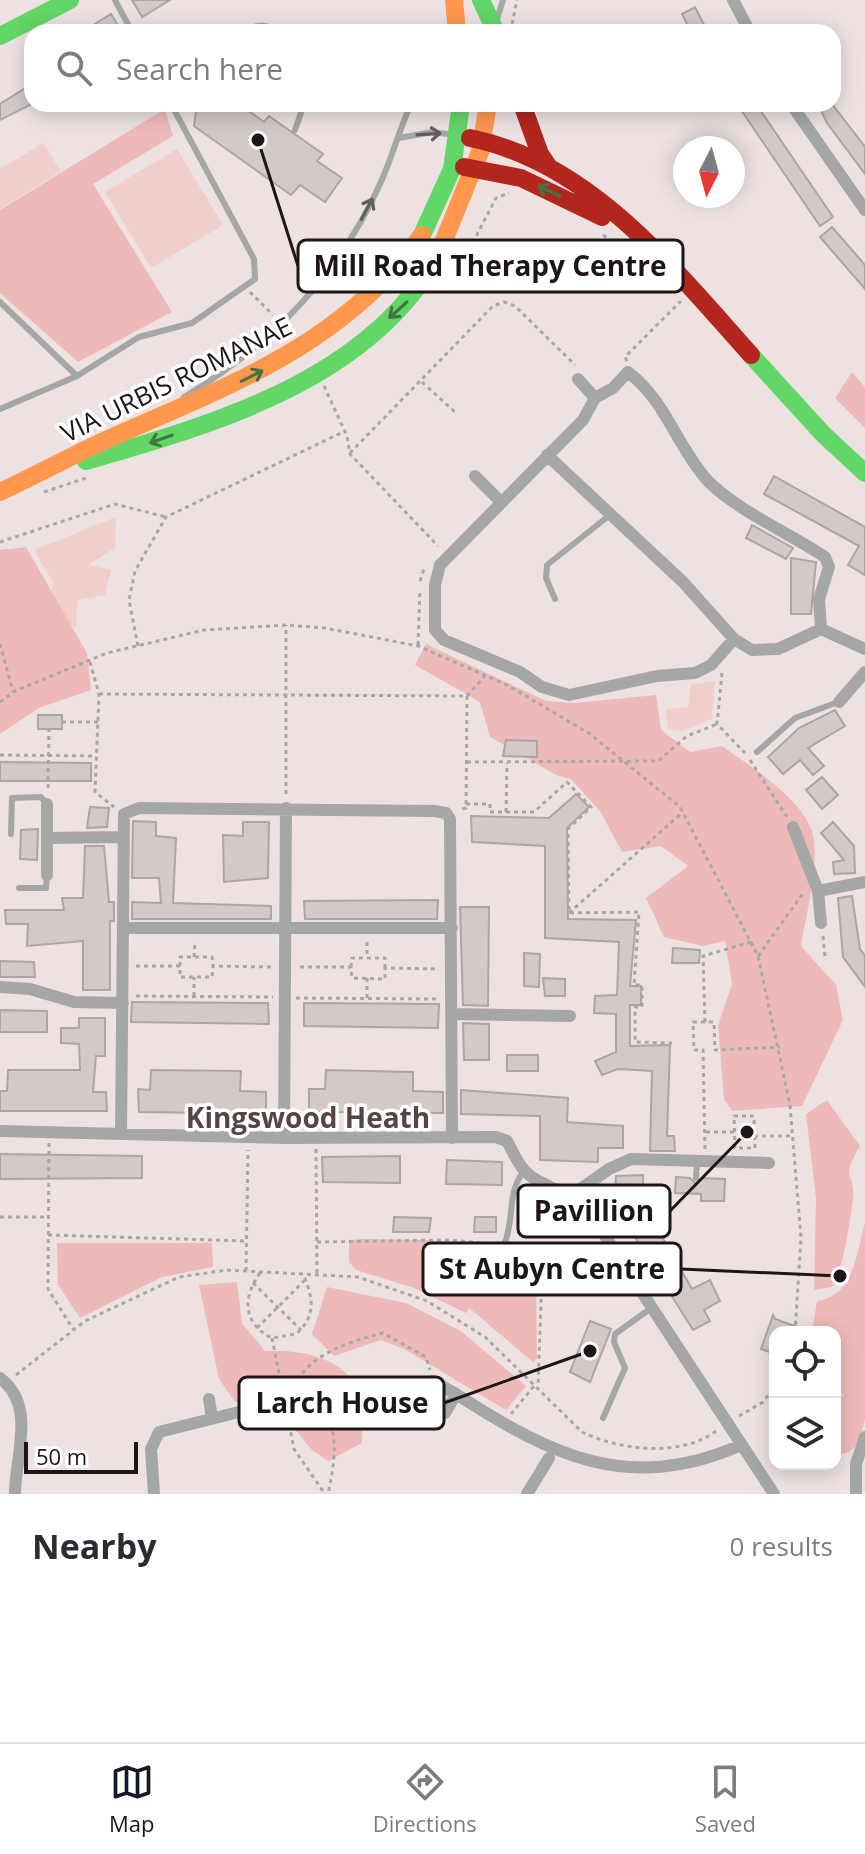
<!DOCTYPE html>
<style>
body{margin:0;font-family:"Open Sans",sans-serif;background:#f7f7f7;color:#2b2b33}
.controls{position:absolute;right:24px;bottom:24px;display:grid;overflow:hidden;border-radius:16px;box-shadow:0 4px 20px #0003}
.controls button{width:72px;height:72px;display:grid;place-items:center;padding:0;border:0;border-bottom:2px solid #e1e1e2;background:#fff;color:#2b2b33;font:40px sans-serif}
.compass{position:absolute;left:673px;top:136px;width:72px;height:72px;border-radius:50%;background:#fff;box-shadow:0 4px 20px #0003;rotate:186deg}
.scale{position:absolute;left:24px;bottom:20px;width:114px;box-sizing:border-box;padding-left:8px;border:4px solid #1e1616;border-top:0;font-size:22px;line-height:28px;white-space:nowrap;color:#1e1616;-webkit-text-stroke:6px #fff;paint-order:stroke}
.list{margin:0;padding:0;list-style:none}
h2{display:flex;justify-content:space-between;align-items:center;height:104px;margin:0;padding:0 32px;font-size:34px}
h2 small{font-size:26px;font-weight:400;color:#7c7c81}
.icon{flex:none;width:44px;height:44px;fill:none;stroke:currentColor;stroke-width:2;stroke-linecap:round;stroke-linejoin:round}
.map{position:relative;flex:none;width:865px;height:1494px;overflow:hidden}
.search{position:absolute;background:#fff;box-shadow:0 4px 20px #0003;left:24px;right:24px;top:24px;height:88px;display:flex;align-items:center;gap:20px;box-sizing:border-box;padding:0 28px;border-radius:24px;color:#7c7c81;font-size:30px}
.sheet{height:248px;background:#fff}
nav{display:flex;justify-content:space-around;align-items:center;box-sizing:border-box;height:112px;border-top:2px solid #e1e1e2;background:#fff;font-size:22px;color:#7c7c81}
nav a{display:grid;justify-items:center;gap:4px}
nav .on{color:#111827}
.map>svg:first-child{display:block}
.green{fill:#efcecc}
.forest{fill:#eebab9}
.building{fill:#d2c9c9;stroke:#ada4a3;stroke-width:2}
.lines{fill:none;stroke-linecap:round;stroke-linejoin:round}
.path{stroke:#a8a6a6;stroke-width:3;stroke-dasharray:4 4;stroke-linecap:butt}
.lane{stroke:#a5a6a6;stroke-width:6}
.street{stroke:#a5a6a6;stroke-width:12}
.fast{stroke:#63d668;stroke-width:18}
.slow{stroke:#ff974d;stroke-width:18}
.jam{stroke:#b3261e;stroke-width:18}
.oneway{stroke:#625e5e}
.oneway2{stroke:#40763f}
.labels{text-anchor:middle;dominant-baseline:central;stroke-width:7;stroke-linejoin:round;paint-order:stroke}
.street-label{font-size:26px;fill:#1e1616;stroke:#fff}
.neighbourhood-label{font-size:28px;font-weight:bold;fill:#574544;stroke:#fff}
.leader{fill:none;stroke:#1e1616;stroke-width:3}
.callout-dot{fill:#1e1616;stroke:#fff;stroke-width:3}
.callout{fill:#fff;stroke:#1e1616;stroke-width:3}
.callout-label{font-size:28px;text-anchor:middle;font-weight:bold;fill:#1e1616}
</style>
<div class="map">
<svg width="865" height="1494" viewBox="0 0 865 1494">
<rect width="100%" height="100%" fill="#ede2e1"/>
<!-- green -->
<path class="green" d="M43,143L61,171L0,209V169Z
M177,149L223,225L151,268L105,192Z
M116,517L115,548L88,565L111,570L105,595L77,600L76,628L48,611L53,582L34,550Z
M715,681L712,719L683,731L668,730L666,709L688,707L691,685Z"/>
<!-- forest -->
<path class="forest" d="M165,109L173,136L93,184L172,312L78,362L0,293V210Z
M852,372L865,387V428L835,398Z
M26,547L87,653L91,690L39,708L0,734V550Z
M426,644L546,701L574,703L656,695L661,730L690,752L722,746C750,766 805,800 813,835C819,866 806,915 801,946L836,985L843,1020L802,1106L732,1111L724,1099L718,1025L732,984L725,941L703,946L664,937L646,898L688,866L661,846L622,852L600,811L571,779L558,776L490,737L480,702L415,665Z
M827,1100L860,1146C839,1180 856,1173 853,1200C850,1220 843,1273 832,1287L814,1290L816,1199L806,1114Z
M865,1223V1419C859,1441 859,1453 835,1455V1406L843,1395L835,1373V1332H812L817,1301C854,1296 856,1254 865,1223Z
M364,1239L431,1240L446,1266L469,1284L467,1295L479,1274V1262L499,1247L529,1264L536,1274L537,1358L533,1362L469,1308L466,1313L414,1288L356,1270L349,1262V1240Z
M57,1243H212L213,1267L162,1277L80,1318L58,1285Z
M237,1282L242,1323L265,1351C301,1349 349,1357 361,1398C365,1411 362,1430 362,1443L328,1461L312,1450L270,1399L235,1402L219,1379L199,1285Z
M327,1287L406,1303L461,1331L526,1386L506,1410L404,1349L381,1340L334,1356L312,1334Z"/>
<!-- building -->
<path class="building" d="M132,0H170L142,17Z
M695,7L701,19L708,32H691L682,14Z
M111,14L122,32H82Z
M32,84V104L0,120V104Z
M197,104H239L264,122L269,116L323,154L317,161L342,178L325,202L300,185L291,195L194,126Z
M737,104H756L833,217L820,226Z
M818,104H832L865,147V174L827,123Z
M832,227L865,265V289L820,237Z
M774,476L865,527V575L848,565L859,546L764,494Z
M752,525L793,548L786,559L746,538Z
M791,558L816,562L811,614H791Z
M835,710L845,726L808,748L824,766L813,775L800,760L783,774L768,757L799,728Z
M38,715H62V729H38Z
M506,740L537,741V757L503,756Z
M0,762L91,763V781H0Z
M822,777L838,795L822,809L806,790Z
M576,794L589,807L567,828L568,919L636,920L630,986H641V1005H630V1046L670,1045L667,1136H674L675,1151H650L652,1071L618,1069L602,1075L595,1061L616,1052V1014L594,1013L595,996L617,995L619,942L545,938V846L472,842L471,816L549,818Z
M90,807L109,808L107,827L87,828Z
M133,821L156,822V836L176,838L173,903L271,906V919H132V902L161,903L159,878H132Z
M243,822H269L268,878L224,882L223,835L243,836Z
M833,822L854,846L855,873L834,874L833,862L844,860L821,833Z
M38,829L37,860L20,859L21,830Z
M85,846H104L109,902H114V921H110V990H83V941L27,946L28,924H6L5,910H64L62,898H83Z
M852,896L860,949L865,956V987L843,957L838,898Z
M438,900L437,919H305L304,901Z
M460,907H489L488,1006L463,1005Z
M673,948L700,950L699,963H672Z
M524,953L540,954L539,987L524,986Z
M0,961L34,962L35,977H0Z
M543,978L565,979V996H545Z
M132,1002L268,1003L269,1024L131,1022Z
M304,1003L439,1004L438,1028L304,1026Z
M0,1010L47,1011V1032H0Z
M79,1018H105V1056H96L93,1092H106L107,1111H0V1091H7L8,1070H80L79,1044L61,1043V1028H79Z
M463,1023L489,1024V1060H464Z
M507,1055H538V1071H507Z
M151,1070L241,1071L240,1091L266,1092V1114L139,1112L138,1089L150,1090Z
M326,1070L413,1072V1091L443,1092V1113L309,1112V1089H325Z
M461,1090L568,1098L567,1122L623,1126V1148H598V1162L540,1160V1116L461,1114Z
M0,1154L142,1156V1178L0,1179Z
M400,1156V1183L323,1182L322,1157Z
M447,1160L502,1162V1185L446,1184Z
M643,1175V1212L614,1211L616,1176Z
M676,1177L690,1178L696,1184L702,1178L725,1179L724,1201H701V1194L675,1193Z
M394,1217L431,1218L429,1232H393Z
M475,1217H496V1232H474Z
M657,1228L692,1289L710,1280L720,1301L704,1310L710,1321L693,1330L636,1239Z
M773,1315L775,1319L806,1330L775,1332V1354L761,1349Z
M590,1321L611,1329L590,1382L570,1372Z"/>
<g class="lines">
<!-- path -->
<path class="path" d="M512,24L517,0
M603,235L630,253
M449,275L469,250L496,198L509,193
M250,292L273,315
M627,361L625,357L681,301
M422,382L455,412
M324,386L347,436L350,454L438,546
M350,453L493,306L504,302L515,306L575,365
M44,492L86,478
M0,542L115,504L166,517
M420,581L425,566
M0,644L13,692
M418,645L420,589
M138,646L129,600L135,571L166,517L345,431
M90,662L99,694L95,792L114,807
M722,673L717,724L745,753
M99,694L467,696L466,808L459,810
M467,696L485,676
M0,702L15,691L107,653L204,630L286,625L325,628L418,646L507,685L590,734L680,807L758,956L790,1105L801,1238L795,1332
M62,722H98
M0,755L96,756
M750,760L787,817
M467,762L658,761L687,736L717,724
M48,788L49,729
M286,794V625
M466,804H490V812H534L567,782L591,807L568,829L569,913L639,912L634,985H642V1007H635V1042L672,1043
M506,812L507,763
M569,913L683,812
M823,936L825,956
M367,942V958
M758,956L804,892
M194,957L195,941
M136,966H180V977H212L213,966L272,967
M180,966V957H212L213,966
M300,967H351L352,978L385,979V968L439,969
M351,967L352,958H385V968
M367,978V998
M136,996L273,997
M194,996V977
M296,998L437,999
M705,1022L703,956L751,942
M734,1116H754L755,1148H735Z
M706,1132H735
M754,1136H791
M49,1143L48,1289L73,1329
M316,1149L317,1276
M705,1149L703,1050H694L693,1022H714L715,1050L780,1047
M0,1217H47
M48,1235L248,1241
M317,1242L449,1240L493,1244
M511,1250L542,1274L538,1387
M246,1271L248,1150
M260,1273C242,1298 243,1324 272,1338L296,1334C317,1316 313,1297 303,1274
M253,1283L301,1330
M257,1328L305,1280
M272,1338L294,1449L325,1494
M16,1375L85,1321L179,1277L227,1270L358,1277L427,1301L485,1337L582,1432C619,1450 680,1458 716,1431
M298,1379C339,1416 339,1443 328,1494
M262,1409C300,1398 287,1382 315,1361C335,1346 359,1339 383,1333L426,1357L430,1370
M511,1414L534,1386
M739,1416L763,1402L775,1386"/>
<!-- lane -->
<path class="lane" d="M115,0L132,32
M497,19L503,0
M243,32C257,24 265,23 279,32
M295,130L304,104
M399,138L432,132L455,135
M0,302L77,376
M184,397C270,346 338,277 380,184C392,158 399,130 411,104
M0,409L77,376L139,337L192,323L255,279L254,259L171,104
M555,599L546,578L547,565L611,514
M757,752L795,718L838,702
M11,834L12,798L41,797L47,804
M19,888H46L47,876
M696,1178L697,1161
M504,1245C516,1216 505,1198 524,1170
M603,1418L625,1368L614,1342L615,1334L650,1309"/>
<!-- street -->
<path class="street" d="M733,0L750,32
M791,104L865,210
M578,379L595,398
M547,455L683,582L734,639L752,650L778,649L821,629L865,649
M475,476L501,502
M734,639L711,665L695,673L657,676L569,695L542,687L520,672L444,640L435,630V585L440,565L583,420L595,398L613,388L628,372C666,401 676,445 707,480C736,510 789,533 825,557L829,567L819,599L821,629
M839,702L865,672
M47,804V875
M793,827L818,891L821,923
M48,838L123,837
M818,891L865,882
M123,928H452
M0,987L30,989L74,1002L123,1003
M453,1014L570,1016
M0,1131L284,1138L496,1137L507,1141C512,1150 517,1162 524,1170C538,1186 568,1191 586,1207L774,1494
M121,1133L124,814L139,808L434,811L446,813L450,819L452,1138
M284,1138L286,808
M572,1195L609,1169L631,1159L769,1163
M0,1378C37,1406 15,1455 15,1494
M433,1381L456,1394
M209,1399L212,1418
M445,1413L456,1394C551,1455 627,1494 739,1446
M154,1494L151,1449L159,1432L247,1410
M527,1494L549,1458
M856,1494V1464L865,1437"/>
<!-- fast -->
<path class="fast" d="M481,0L496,32
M0,36L70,0
M422,235L452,169L461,104
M751,355L823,434L865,473
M86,461C213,425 371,379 438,255"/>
<!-- slow -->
<path class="slow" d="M454,0L457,32
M438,255L480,152L488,104
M0,492C39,474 76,453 115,436C233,384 344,343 422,235"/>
<!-- jam -->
<path class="jam" d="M522,104L540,154L549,167
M470,138C590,162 674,269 751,355
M464,167L521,178L602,217"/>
</g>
<!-- one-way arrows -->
<defs><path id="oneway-shaft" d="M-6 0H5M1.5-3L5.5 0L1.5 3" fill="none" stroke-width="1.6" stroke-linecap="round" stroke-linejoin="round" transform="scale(2)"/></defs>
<g class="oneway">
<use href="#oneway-shaft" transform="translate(429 134) rotate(-4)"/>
<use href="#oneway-shaft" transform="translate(367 209) rotate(-62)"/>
</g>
<g class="oneway2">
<use href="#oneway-shaft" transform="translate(549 191) rotate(-155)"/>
<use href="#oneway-shaft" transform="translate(398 310) rotate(138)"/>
<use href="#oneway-shaft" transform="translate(252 376) rotate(-27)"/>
<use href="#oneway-shaft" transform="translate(161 439) rotate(160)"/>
</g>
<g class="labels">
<!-- street labels -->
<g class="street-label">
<text transform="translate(176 379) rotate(-26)">VIA URBIS ROMANAE</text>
</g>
<!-- neighbourhood labels -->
<g class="neighbourhood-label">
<text x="308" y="1117">Kingswood Heath</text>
</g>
</g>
<!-- callouts -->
<path class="leader" d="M258 140L298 266M747 1132L670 1211M840 1276L681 1269M590 1351L444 1403"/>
<g class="callout-dot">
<circle cx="258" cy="140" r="8"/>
<circle cx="747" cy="1132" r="8"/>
<circle cx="840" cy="1276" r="8"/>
<circle cx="590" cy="1351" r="8"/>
</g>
<g class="callout">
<rect x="298" y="240" width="385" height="52" rx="8"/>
<rect x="518" y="1185" width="152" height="52" rx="8"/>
<rect x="423" y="1243" width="258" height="52" rx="8"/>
<rect x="239" y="1377" width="205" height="52" rx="8"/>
</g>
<g class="callout-label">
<text x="490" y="276">Mill Road Therapy Centre</text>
<text x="594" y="1221">Pavillion</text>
<text x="552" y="1279">St Aubyn Centre</text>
<text x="342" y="1413">Larch House</text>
</g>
</svg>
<div class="controls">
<button><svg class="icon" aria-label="locate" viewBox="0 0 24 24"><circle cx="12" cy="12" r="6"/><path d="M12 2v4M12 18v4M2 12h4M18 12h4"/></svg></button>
<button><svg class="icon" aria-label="layers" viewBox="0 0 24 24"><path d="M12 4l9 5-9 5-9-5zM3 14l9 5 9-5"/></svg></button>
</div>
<svg class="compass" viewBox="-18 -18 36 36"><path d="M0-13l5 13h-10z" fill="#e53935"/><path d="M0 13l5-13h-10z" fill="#7c7c81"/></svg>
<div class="scale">50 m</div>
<div class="search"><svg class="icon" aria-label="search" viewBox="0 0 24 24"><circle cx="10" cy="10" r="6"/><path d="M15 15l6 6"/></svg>Search here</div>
</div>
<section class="sheet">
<h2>Nearby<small>0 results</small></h2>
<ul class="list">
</ul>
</section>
<nav>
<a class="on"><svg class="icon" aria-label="map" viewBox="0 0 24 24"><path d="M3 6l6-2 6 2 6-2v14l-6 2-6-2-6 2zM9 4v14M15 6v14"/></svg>Map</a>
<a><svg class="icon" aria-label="directions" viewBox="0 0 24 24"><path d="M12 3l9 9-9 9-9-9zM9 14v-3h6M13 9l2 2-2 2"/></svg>Directions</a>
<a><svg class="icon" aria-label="saved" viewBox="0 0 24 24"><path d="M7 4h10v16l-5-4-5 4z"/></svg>Saved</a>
</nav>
